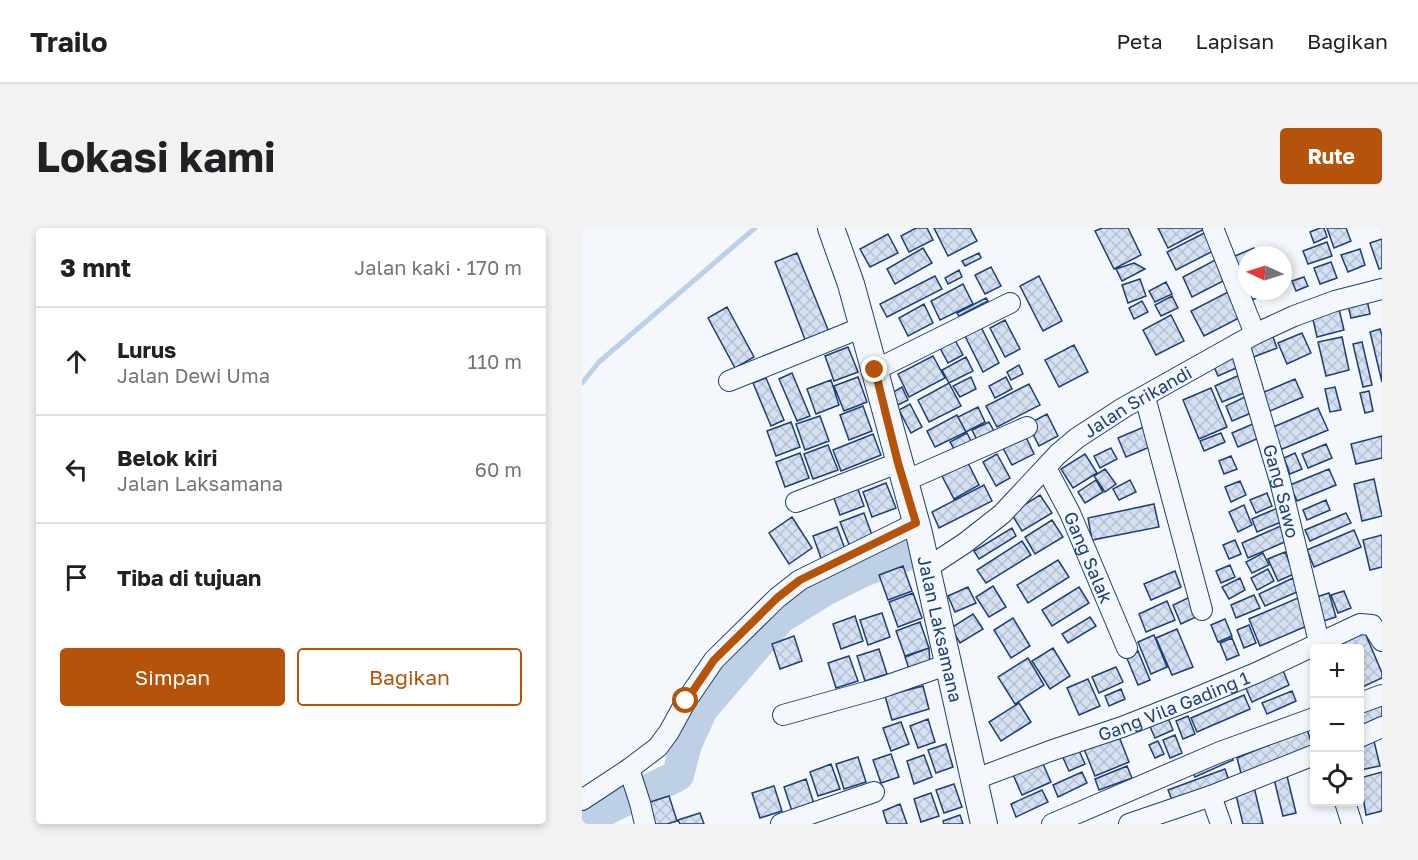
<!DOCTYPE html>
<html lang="id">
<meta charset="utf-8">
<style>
body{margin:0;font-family:"Golos Text",sans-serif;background:#f2f2f2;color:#202124}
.controls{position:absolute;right:18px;bottom:18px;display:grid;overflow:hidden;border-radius:6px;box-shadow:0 3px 9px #0003}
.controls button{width:54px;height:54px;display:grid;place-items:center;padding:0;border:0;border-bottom:2px solid #e0e0e0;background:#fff;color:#202124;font:30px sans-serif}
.compass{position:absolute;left:656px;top:18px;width:54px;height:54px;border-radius:50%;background:#fff;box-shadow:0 3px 9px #0003;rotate:274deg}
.stop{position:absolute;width:18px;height:18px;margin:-14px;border:4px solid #b45309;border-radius:50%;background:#fff}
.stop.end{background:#b45309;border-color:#fff;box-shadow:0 2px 6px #0008}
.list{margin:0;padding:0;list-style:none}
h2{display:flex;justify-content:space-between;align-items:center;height:78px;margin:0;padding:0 24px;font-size:26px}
h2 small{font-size:20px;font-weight:400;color:#757577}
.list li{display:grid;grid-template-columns:39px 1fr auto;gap:18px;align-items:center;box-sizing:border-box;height:108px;padding:0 24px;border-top:2px solid #e0e0e0}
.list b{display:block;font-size:22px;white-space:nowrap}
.list p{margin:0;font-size:20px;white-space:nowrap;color:#757577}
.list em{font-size:20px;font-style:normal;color:#757577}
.actions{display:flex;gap:12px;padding:18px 24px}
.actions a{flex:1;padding:14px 0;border:2px solid #b45309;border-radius:6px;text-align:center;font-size:21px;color:#b45309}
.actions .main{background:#b45309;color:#fff}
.icon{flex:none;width:33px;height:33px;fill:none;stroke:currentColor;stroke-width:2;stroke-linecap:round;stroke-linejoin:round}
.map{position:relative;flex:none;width:800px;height:596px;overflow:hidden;border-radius:6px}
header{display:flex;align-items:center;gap:36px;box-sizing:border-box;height:84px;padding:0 30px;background:#fff;border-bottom:2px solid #e0e0e0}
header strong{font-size:28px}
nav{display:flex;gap:33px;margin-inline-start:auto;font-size:21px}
.intro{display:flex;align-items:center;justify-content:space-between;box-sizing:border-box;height:144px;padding:0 36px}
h1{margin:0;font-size:42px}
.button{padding:15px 27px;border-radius:6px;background:#b45309;color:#fff;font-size:21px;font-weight:700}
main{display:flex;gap:36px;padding:0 36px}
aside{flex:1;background:#fff;border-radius:6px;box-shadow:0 3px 9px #0003}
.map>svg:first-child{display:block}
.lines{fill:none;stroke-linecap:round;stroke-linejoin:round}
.stream{stroke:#bed0e5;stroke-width:5}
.river{stroke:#bed0e5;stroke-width:32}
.building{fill:url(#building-cross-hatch);stroke:#1d3f73;stroke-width:1.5}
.minor-casing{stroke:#1d3f73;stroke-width:22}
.major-casing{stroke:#1d3f73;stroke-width:28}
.minor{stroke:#f4f7fb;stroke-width:20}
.major{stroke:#f4f7fb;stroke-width:26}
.route{stroke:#b45309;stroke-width:8}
.labels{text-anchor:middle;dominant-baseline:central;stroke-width:4.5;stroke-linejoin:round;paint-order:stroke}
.street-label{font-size:18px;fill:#1d3f73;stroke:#f4f7fb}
</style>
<header>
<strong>Trailo</strong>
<nav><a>Peta</a><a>Lapisan</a><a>Bagikan</a></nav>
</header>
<div class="intro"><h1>Lokasi kami</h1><a class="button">Rute</a></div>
<main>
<aside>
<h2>3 mnt<small>Jalan kaki · 170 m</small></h2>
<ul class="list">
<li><svg class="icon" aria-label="ahead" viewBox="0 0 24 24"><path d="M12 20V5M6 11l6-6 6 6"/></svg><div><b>Lurus</b><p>Jalan Dewi Uma</p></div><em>110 m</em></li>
<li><svg class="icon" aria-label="left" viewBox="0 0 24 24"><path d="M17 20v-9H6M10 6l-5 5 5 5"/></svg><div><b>Belok kiri</b><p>Jalan Laksamana</p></div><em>60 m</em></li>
<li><svg class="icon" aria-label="arrive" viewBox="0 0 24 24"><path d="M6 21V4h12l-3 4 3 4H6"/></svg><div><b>Tiba di tujuan</b></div></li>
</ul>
<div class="actions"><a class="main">Simpan</a><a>Bagikan</a></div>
</aside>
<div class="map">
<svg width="800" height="596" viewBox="0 0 800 596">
<defs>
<pattern id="building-cross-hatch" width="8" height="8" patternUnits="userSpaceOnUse" patternTransform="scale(1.5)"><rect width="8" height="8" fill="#d5e0f0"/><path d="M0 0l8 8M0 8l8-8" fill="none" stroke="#b6c1d1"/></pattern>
</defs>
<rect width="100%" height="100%" fill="#f4f7fb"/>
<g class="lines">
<!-- stream -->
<path class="stream" d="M0,155L17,134L173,0"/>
<!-- river -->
<path class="river" d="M2,596C30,574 65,565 96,547L104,516L120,481L198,390L243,362L281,343L327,326"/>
</g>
<!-- building -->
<path class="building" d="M334,0H345L351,12L327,24L319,8Z
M352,0H388L395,13L366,28Z
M520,0H546L559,27L532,41L513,3Z
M576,0H624L586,20Z
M738,0H742L745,9L732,15L728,4Z
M745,0H764L769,13L752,20Z
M628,2L637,20L594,42L585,24Z
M306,6L316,25L288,39L278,21Z
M800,11V40L797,41L788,15Z
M745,14L750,28L726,36L721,23Z
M341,20L350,35L313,56L305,41Z
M672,20L675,27H665V63L690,64L665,74L648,30Z
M778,21L783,37L766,44L759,27Z
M215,25L247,104L224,114L193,34Z
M397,25L399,30L383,38L380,33Z
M637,30L647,50L610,69L601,49Z
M749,34L755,50L738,56L732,40Z
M552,35L563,41L540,53L534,41Z
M409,39L419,58L403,66L393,47Z
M377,42L380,49L366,56L363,50Z
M353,48L360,61L305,89L298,76Z
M457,48L480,93L461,103L438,58Z
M722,49L726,58L714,63L710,53Z
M558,51L564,68L546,75L540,57Z
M584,54L590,66L573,74L567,63Z
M381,56L391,76L358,92L349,73Z
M648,63L661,88L622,108L609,83Z
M590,68L596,80L579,88L573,77Z
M404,70L406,73L377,88L375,85Z
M785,72L788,86L769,90L766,77Z
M560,73L566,84L552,91L547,80Z
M342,76L351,95L326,108L317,90Z
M145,79L172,129L153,140L126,90Z
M757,81L762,102L735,109L730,87Z
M589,87L602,113L574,127L561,102Z
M423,92L438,121L423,129L408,100Z
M398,97L417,135L401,144L382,106Z
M798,101L800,108V154L788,104Z
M720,105L729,125L705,136L696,115Z
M690,106L695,120L669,130L663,116Z
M760,109L767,142L744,148L736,114Z
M373,112L381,127L366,135L358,120Z
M780,114L790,157L781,159L771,116Z
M492,117L506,144L477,159L463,132Z
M266,119L276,144L252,153L243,128Z
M653,124L659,138L636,148L630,134Z
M351,128L363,150L327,169L316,146Z
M384,129L391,143L367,155L360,142Z
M437,137L441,146L429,152L425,144Z
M210,145L228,188L215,193L197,151Z
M662,145L669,162L640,174L633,158Z
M276,149L285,174L262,183L252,158Z
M389,149L394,161L378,169L371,158Z
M424,149L430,161L413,170L407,158Z
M184,150L202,192L189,198L171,155Z
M713,151L721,169L688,183L680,165Z
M249,152L257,177L234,186L225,161Z
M367,155L379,178L347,194L336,172Z
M447,156L458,177L415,199L404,178Z
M320,159L326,172L314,178L308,166Z
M753,159L759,182L748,184L743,161Z
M629,160L645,199L617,211L601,172Z
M787,163L791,183L783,185L778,165Z
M667,167L674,183L650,193L644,178Z
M328,176L340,199L329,205L317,182Z
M281,178L290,203L267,212L258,187Z
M396,179L403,194L384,204L376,189Z
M736,180L746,202L698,222L689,200Z
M465,186L476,208L457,218L446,196Z
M375,187L384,204L353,219L345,203Z
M238,188L247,213L223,222L214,196Z
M209,194L218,219L194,228L185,203Z
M407,194L413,205L396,214L390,202Z
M673,195L679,209L656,219L650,205Z
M562,199L570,218L544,229L536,210Z
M385,205L391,217L375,226L368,214Z
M639,205L643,214L622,223L618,213Z
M291,206L299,227L259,243L251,222Z
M443,207L452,226L430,237L420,218Z
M800,208V230L774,236L769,216Z
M744,216L750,230L726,240L720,226Z
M246,217L256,242L231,251L222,226Z
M529,220L535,231L518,240L512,228Z
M218,225L227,250L203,259L194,234Z
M713,225L720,241L708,246L702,230Z
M415,226L428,250L414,258L401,234Z
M503,226L515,245L491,260L479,241Z
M649,228L655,241L642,246L637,233Z
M386,235L397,257L372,271L360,248Z
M523,241L534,256L523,264L512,248Z
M747,241L754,257L715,273L708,257Z
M792,251L800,288L780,293L772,256Z
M514,252L521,264L503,275L496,264Z
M548,252L554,264L537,272L531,261Z
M273,253L282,278L258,287L249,262Z
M658,253L664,267L649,274L643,259Z
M304,255L314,280L290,289L281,264Z
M402,257L410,273L357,300L350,284Z
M685,265L690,278L674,285L668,272Z
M458,267L470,285L440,303L429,285Z
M744,272L748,282L725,292L721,282Z
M572,276L577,299L510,312L506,290Z
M662,277L670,297L656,304L647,284Z
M698,279L704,292L675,304L670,291Z
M282,285L291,310L268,319L258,294Z
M764,285L769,295L728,313L723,302Z
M210,289L230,320L207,336L187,305Z
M470,292L481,309L453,326L443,309Z
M701,297L707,312L666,330L660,315Z
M255,299L264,324L240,333L231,308Z
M430,300L434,308L397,331L392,323Z
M772,302L779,319L732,339L725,322Z
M800,307V339L788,342L781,312Z
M653,312L659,326L647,331L641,317Z
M440,313L449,327L404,355L395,342Z
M703,324L712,346L696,353L686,331Z
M681,325L687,337L670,345L664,334Z
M476,332L487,349L446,375L435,357Z
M648,337L653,349L639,355L634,343Z
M321,338L330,363L306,372L297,347Z
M686,341L692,353L675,362L669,350Z
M593,343L599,359L569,372L562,356Z
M658,350L663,362L647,371L640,359Z
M711,350L717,363L683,378L677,366Z
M411,358L424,379L407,389L394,369Z
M386,359L394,375L373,384L366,368Z
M497,359L507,375L470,398L460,382Z
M762,363L769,380L756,385L749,367Z
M331,365L340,390L316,399L307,374Z
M747,365L754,389L735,395L728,371Z
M672,367L678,380L654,390L649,377Z
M608,369L616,388L599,396L591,377Z
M716,370L727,397L678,418L667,391Z
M585,373L593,392L564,404L557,386Z
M300,385L308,409L286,417L278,392Z
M391,386L401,401L378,415L369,400Z
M273,388L281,413L259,421L251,396Z
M508,389L514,398L486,415L480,406Z
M431,390L448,418L429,430L412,402Z
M643,391L650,408L636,414L629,397Z
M338,394L347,420L323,428L314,403Z
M667,397L674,415L662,420L655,402Z
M780,398L800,445V450L778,460V421H758L753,410Z
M595,401L611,439L590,447L574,410Z
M572,407L585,439L569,446L556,414Z
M212,408L220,433L198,441L190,416Z
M650,410L657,427L645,432L638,415Z
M347,420L348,437L328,444L323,429Z
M471,420L488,448L468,461L450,433Z
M297,421L305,446L283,453L275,428Z
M556,423L568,452L556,457L544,428Z
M267,428L276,453L254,460L246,435Z
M446,430L462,457L433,476L416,449Z
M534,439L541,454L517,465L510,449Z
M700,440L707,457L670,474L662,456Z
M506,451L518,478L497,487L485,460Z
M341,458L347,481L310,492L303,468Z
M539,461L543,471L527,478L523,468Z
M710,463L714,473L685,486L680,475Z
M662,467L668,481L615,504L609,490Z
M800,470V492L778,501V479Z
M437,475L449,494L419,513L407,494Z
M584,485L591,502L573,510L566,494Z
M606,488L613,506L601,511L594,493Z
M346,491L353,514L336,520L328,498Z
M319,494L327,516L309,523L301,500Z
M725,501L732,523L661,553L655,530Z
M536,506L547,534L513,548L502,521Z
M593,507L600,525L588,530L581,512Z
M576,513L582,526L573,530L567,517Z
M792,513L798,538L778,542V517Z
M364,516L371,539L354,545L346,522Z
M494,516L503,536L487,543L478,523Z
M647,522L651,532L613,549L608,538Z
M309,526L317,549L299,555L291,532Z
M342,527L350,549L332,556L325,533Z
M276,529L284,554L262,561L254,536Z
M458,529L469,554L440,567L429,542Z
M249,536L258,561L236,568L228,544Z
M545,538L550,550L517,562L513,551Z
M643,541L649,558L593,579L586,562Z
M500,544L505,555L476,569L471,557Z
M800,544V583L784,587L778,550Z
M705,548L714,585L701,588L692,551Z
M224,551L232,576L210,583L202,559Z
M372,556L380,579L362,585L354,562Z
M192,558L200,583L178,590L170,565Z
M672,559L681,596H661L653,563Z
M460,562L466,574L434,589L429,576Z
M349,565L357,588L339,594L332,571Z
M87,568L95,593L85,596H72L65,575Z
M318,576L325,596H305L301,583Z
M118,585L122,596H98L96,592Z
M378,587L381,596H362L361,593Z"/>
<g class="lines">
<!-- minor casing -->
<g class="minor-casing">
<g id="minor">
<path d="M631,0L673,106"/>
<path id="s1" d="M657,115L698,253L737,414"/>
<path d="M293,142L428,75"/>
<path d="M147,153L281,99"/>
<path d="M563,169L620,382"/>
<path id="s2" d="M464,240L488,285L545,420"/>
<path d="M323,253L445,199"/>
<path d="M214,274L316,235"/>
<path id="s3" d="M345,340L383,315L420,286L476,226L495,210L541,180L673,106L712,88L753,73L800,61"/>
<path d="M778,475L800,467"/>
<path d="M201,487L298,460L367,436"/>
<path d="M778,509L800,499"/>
<path d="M47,541L58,575L63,596"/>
<path id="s4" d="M391,552L468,523L540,499L611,471L674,445L778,396L790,397L800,413"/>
<path d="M629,568L639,596"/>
<path d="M0,572L47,541L76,519L87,504L104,473L132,432L195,370L218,352L334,295"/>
<path d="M763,574L770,596"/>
<path d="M199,596L292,564"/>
<path d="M470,596L638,524L732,490"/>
<path d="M547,596L629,568L732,527"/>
</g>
</g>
<!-- major casing -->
<g class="major-casing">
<g id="major">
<path id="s5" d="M249,0L269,56L337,305L402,596"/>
</g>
</g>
<!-- minor -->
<use href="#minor" class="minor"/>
<!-- major -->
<use href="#major" class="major"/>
</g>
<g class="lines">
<!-- route -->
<path class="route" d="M104,473L132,432L195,370L218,352L334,295L316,235L293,142"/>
</g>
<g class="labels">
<!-- street labels -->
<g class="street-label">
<text stroke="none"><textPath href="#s3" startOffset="270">Jalan Srikandi</textPath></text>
<text stroke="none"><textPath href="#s1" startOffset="154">Gang Sawo</textPath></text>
<text stroke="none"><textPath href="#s2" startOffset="99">Gang Salak</textPath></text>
<text stroke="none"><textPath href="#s5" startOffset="416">Jalan Laksamana</textPath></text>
<text stroke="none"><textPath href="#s4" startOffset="214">Gang Vila Gading 1</textPath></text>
</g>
</g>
</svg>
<div class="controls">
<button>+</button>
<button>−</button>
<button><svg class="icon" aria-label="locate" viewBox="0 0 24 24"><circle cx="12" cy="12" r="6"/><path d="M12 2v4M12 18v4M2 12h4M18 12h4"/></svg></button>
</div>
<svg class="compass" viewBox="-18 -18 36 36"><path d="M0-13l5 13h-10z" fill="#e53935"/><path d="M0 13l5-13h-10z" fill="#757577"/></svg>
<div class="stop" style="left:104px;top:473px"></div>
<div class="stop end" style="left:293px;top:142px"></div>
</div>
</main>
